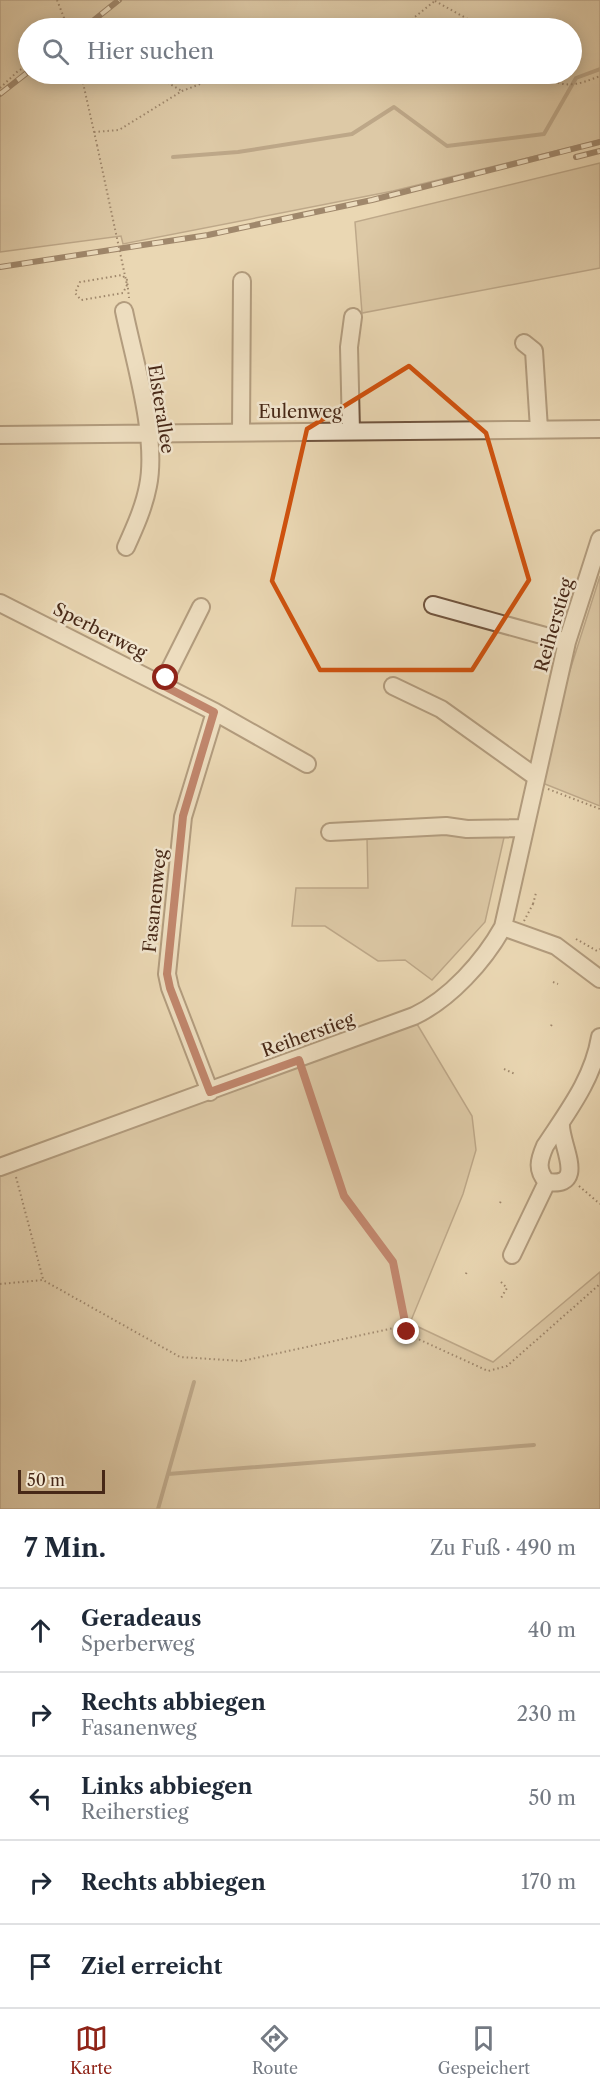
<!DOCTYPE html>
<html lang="de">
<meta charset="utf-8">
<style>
body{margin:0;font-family:"Libre Caslon Text",serif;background:#f6f6f7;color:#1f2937}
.scale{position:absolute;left:18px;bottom:15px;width:87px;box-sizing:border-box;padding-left:6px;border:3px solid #472817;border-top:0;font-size:16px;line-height:21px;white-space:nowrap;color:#472817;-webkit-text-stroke:4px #f1e5ce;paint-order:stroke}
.stop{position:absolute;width:18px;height:18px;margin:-14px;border:4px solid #8f2418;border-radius:50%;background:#fff}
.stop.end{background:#8f2418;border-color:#fff;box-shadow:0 2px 6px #0008}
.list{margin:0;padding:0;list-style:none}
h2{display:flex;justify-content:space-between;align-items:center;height:78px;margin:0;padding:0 24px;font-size:26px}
h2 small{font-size:20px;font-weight:400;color:#747a83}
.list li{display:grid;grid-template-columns:39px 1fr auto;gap:18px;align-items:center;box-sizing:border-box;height:84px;padding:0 24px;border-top:2px solid #e0e1e3}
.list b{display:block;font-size:22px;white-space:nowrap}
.list p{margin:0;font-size:20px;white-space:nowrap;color:#747a83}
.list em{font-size:20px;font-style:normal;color:#747a83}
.icon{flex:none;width:33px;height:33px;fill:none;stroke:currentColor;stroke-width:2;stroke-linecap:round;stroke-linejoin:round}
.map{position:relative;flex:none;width:600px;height:1509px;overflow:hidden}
.search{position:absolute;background:#fff;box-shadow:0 3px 15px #0003;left:18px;right:18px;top:18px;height:66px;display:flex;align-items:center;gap:15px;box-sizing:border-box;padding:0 21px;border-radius:33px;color:#747a83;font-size:22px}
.sheet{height:498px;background:#fff}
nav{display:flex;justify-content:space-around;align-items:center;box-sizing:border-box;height:84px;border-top:2px solid #e0e1e3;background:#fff;font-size:16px;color:#747a83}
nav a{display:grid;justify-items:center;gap:3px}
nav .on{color:#8f2418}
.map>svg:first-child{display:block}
.green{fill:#ceb998;stroke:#8a7058;stroke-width:1.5;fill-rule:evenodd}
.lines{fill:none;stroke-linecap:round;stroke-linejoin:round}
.stream{stroke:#886e55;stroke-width:4}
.minor-casing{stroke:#70543e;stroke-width:20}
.path{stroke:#472817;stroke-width:2;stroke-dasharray:1.5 3;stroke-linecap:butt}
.minor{stroke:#f1e5ce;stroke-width:16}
.rail-casing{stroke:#472817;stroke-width:6}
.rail{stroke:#f1e5ce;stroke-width:4;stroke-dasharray:11;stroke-linecap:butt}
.path-bridge{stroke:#472817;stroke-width:2;stroke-dasharray:1.5 3;stroke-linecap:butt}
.route{stroke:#8f2418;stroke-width:8}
.marked{fill:none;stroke:#d0520e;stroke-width:4.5;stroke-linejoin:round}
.labels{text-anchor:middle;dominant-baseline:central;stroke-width:5;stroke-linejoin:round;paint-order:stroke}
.street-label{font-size:18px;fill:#472817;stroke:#f1e5ce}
</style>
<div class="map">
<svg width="600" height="1509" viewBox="0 0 600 1509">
<rect width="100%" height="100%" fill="#ead7b3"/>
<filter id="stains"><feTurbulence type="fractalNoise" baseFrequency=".00333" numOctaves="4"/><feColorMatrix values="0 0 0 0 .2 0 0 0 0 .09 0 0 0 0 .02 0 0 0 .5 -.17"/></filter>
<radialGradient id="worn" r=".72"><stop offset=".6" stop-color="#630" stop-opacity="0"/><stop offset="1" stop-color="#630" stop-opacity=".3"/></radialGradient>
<!-- green -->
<path class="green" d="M0,0H600V140L393,191L123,244L121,236L0,252ZM572,28V74H28V28Z
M600,163V268L362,313L355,222Z
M600,576V806L535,780Z
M505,833L485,922L432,980L405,960L378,961L325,926H292L296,888H368L367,837Z
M417,1024L472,1116L476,1150L463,1194L410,1323L493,1362L600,1272V1509H0V1172Z"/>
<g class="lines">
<!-- stream -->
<path class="stream" d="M173,157L238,152L352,134L394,107L447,146L544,134L576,78L600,69
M168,1474L534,1445
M158,1509L194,1382"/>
<!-- minor casing -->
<g class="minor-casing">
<path id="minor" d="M124,311C134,360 158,437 148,486C144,507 135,527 126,547
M524,343L534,351L539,429
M351,431L349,347L353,317
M241,432L242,281
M0,435L600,429
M0,603L215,712L307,764
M433,605L567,642
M162,685L201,607
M393,686L441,709L536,777
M330,832L446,826L467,829L523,828
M503,927L556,946L600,979
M210,1092L170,988L167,974L183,817L215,712
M561,1123C559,1143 589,1188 547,1182C536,1170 539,1160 545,1146C568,1111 593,1079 600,1037
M0,1167L414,1016C450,999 484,961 503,927L567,642L600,539
M512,1255L547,1182"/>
</g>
<!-- path -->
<path class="path" d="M57,0L68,28
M435,1L484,28
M401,28L436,0
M81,74L97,145
M142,74L163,80L182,91
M542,74C564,90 577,85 600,76
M0,88L18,71L28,65
M94,132L119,130L182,91L203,83L250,74
M127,285L123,293L81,300L75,293L80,282L122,275L127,280L129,298
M548,789L600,809
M533,904L536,893
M524,921L533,904L535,905
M576,939L597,951L600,949
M553,982L558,984
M551,1026L553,1022
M504,1069L515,1074
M303,1071L344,1195L393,1261L407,1332
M16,1177L43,1279
M579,1186L600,1204
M500,1203L502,1199
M466,1274L467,1271
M501,1282L507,1288L501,1298
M0,1284L43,1280L180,1357L242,1361L394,1328L488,1371L507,1366L600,1284"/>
<!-- minor -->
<use href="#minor" class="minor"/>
<!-- rail casing -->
<g class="rail-casing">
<path id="rail" d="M84,28L119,0
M0,94L28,72
M576,157L600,151
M0,267L208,235L372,200L600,142"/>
</g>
<!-- rail -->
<use href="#rail" class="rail"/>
<!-- path-bridge -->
<path class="path-bridge" d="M97,145L127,285"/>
</g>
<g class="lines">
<!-- route -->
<path class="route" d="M166,678L162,685L214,712L183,816L167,974L170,988L210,1092L299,1060L344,1196L393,1262L407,1332"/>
</g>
<!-- marked area -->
<path d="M0 0H600V1509H0ZM409,366L486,433L529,580L472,670H320L272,581L307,429Z" fill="#ead7b3" fill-opacity=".55" fill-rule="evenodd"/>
<path class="marked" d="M409,366L486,433L529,580L472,670H320L272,581L307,429Z"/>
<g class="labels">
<!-- street labels -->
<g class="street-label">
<text transform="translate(161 409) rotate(81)">Elsterallee</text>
<text x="300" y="412">Eulenweg</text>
<text transform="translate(554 625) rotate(-74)">Reiherstieg</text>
<text transform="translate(100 631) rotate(27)">Sperberweg</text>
<text transform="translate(155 901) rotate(-84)">Fasanenweg</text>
<text transform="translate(308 1035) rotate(-20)">Reiherstieg</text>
</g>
</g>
<rect width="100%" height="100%" filter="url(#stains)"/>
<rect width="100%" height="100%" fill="url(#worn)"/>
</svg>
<div class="scale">50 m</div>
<div class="stop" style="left:166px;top:678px"></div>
<div class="stop end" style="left:407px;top:1332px"></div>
<div class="search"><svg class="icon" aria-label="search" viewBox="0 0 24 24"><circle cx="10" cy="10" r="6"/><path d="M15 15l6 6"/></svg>Hier suchen</div>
</div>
<section class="sheet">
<h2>7 Min.<small>Zu Fuß · 490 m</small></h2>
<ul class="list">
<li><svg class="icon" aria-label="ahead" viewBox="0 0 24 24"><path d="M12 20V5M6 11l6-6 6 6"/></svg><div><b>Geradeaus</b><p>Sperberweg</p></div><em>40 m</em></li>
<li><svg class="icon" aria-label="right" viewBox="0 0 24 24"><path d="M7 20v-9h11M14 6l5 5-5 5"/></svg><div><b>Rechts abbiegen</b><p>Fasanenweg</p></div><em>230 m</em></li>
<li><svg class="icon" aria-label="left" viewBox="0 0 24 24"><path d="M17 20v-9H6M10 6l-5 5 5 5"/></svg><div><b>Links abbiegen</b><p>Reiherstieg</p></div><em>50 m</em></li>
<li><svg class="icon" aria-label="right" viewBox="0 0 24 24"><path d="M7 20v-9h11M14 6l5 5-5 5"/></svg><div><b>Rechts abbiegen</b></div><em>170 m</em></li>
<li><svg class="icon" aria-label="arrive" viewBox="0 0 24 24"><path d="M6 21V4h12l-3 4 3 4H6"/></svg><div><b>Ziel erreicht</b></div></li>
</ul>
</section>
<nav>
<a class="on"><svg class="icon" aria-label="map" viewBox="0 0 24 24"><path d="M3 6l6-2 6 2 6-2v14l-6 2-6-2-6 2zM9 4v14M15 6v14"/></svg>Karte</a>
<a><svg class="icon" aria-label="directions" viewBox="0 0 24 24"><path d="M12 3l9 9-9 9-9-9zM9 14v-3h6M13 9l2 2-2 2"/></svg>Route</a>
<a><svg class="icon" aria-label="saved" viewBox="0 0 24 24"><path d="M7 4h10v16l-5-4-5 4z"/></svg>Gespeichert</a>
</nav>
